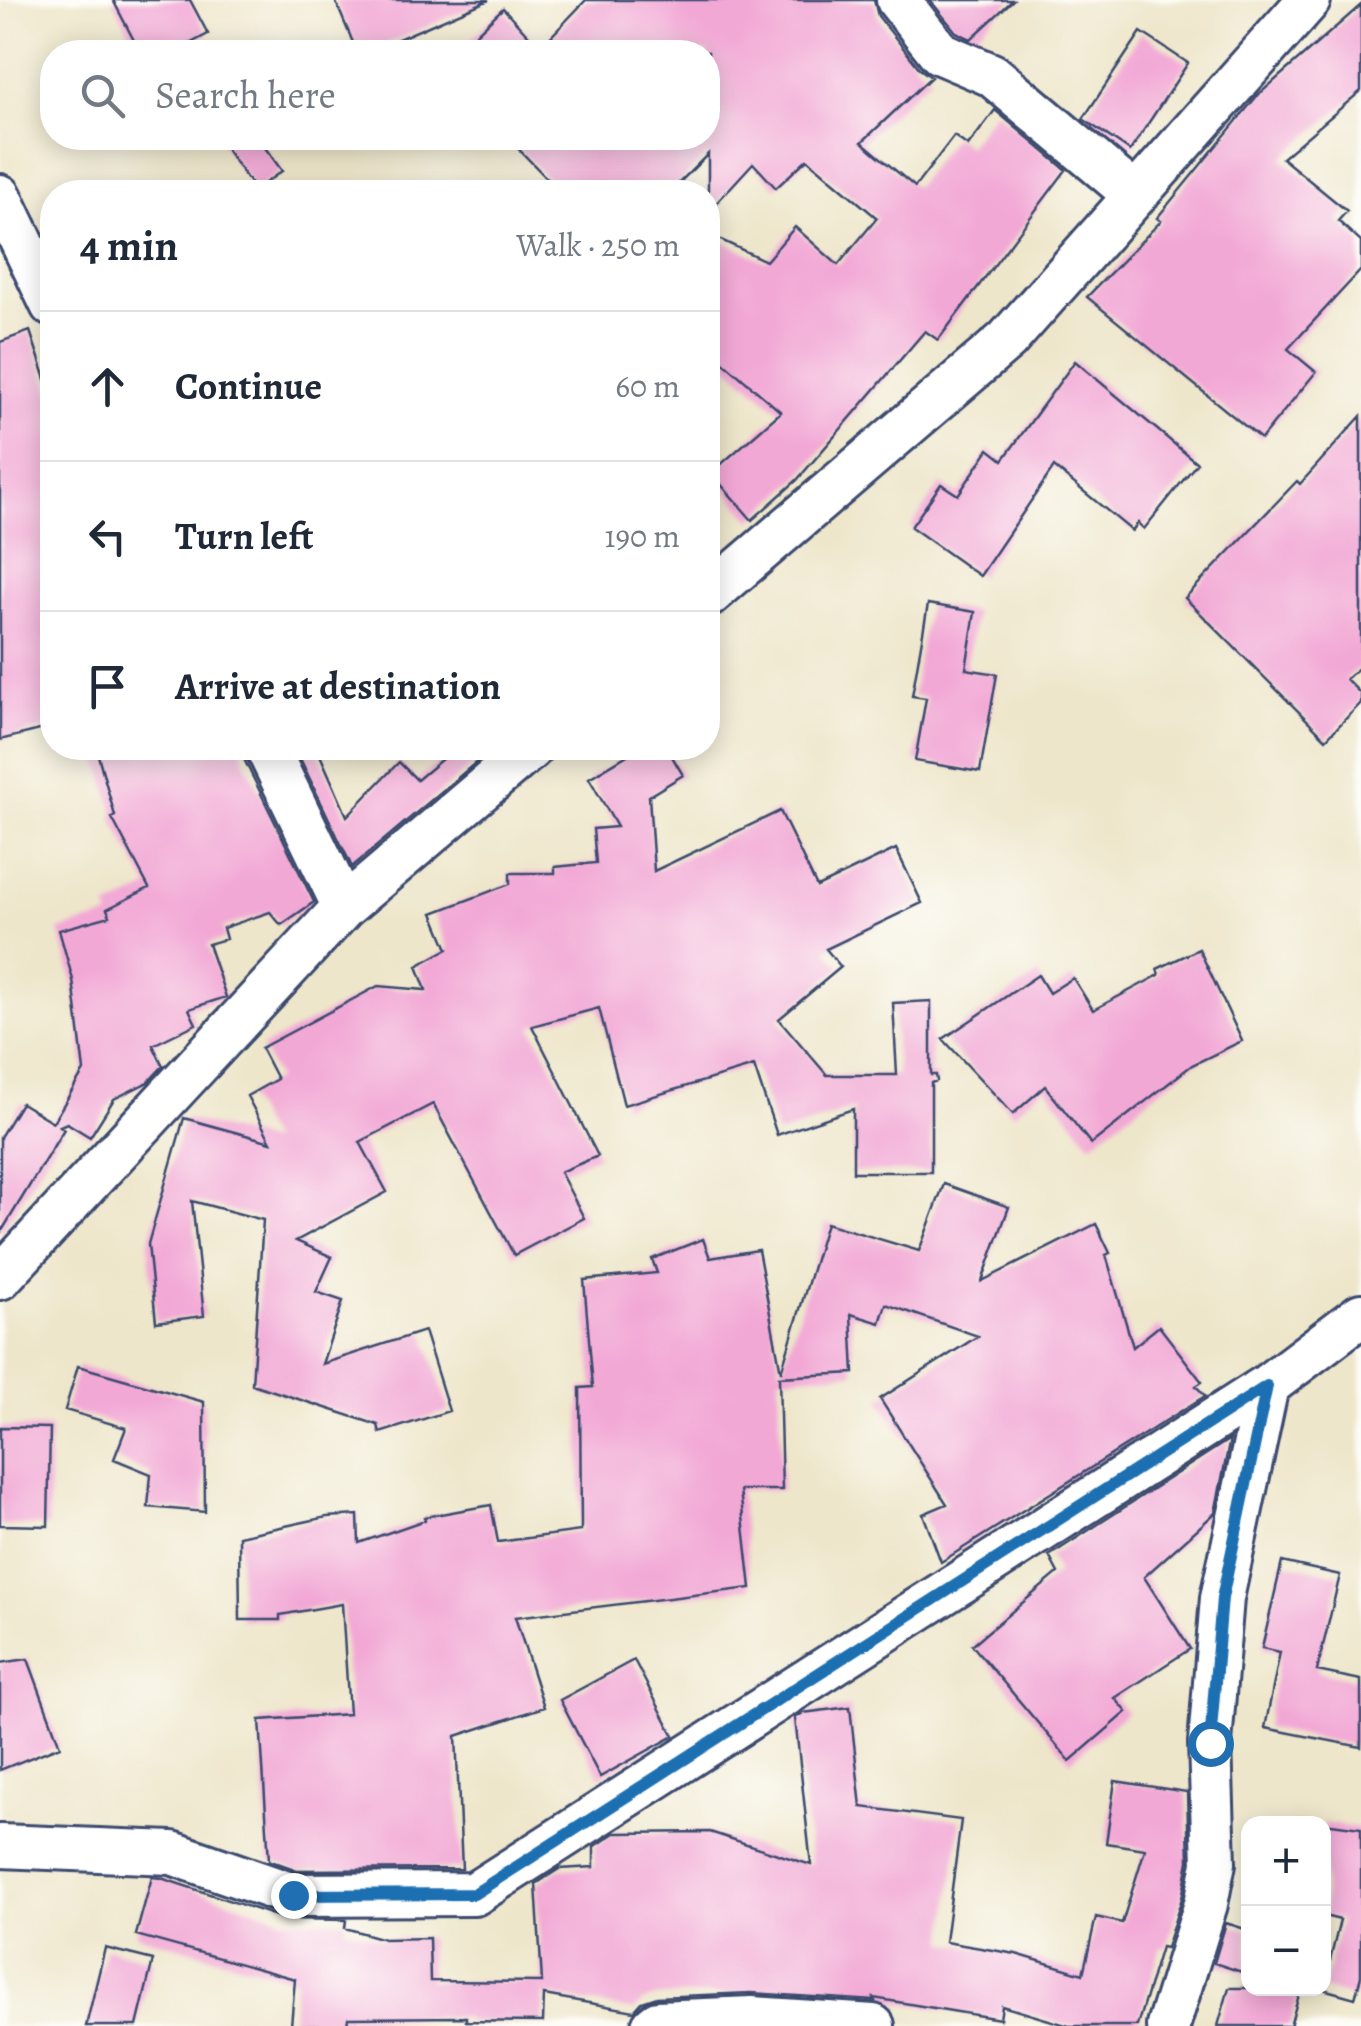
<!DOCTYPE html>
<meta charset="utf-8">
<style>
body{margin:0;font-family:Alegreya,serif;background:#f2f2f3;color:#1f2937}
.controls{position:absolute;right:30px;bottom:30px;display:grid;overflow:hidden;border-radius:20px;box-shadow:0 5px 25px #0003}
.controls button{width:90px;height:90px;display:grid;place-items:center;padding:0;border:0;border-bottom:2px solid #e0e1e3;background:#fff;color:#1f2937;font:50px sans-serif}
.stop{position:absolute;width:30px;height:30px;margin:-22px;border:8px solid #1f6fb2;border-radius:50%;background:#fff}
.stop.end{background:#1f6fb2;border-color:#fff;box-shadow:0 2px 10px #0008}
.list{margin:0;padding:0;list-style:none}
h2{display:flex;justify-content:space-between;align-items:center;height:130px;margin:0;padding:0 40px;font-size:42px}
h2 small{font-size:32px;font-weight:400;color:#747a83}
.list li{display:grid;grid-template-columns:65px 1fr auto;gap:30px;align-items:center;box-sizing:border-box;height:150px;padding:0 40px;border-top:2px solid #e0e1e3}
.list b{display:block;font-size:38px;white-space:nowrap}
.list em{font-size:32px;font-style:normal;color:#747a83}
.icon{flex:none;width:55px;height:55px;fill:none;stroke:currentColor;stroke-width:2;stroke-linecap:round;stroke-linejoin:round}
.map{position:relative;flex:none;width:1361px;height:2026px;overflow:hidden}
.search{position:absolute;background:#fff;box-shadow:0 5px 25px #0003;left:40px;top:40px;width:680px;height:110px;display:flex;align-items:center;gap:25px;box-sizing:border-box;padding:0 35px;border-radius:40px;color:#747a83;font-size:38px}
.panel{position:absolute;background:#fff;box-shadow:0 5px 25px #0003;left:40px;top:180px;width:680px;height:580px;border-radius:40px}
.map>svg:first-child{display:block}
.building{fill:#f2a8d5}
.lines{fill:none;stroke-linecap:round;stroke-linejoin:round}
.street-casing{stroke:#3b4a6e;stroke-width:48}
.street{stroke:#fff;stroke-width:42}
.route{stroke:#1f6fb2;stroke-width:12}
</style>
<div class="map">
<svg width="1361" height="2026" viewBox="0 0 1361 2026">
<rect width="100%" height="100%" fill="#fdfcf7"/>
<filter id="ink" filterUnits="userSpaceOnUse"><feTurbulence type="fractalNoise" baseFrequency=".01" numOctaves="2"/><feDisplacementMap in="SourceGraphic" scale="20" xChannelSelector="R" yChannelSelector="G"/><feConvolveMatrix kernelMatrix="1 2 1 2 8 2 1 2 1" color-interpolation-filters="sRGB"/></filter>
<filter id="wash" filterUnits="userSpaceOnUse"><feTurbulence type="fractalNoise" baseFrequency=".0048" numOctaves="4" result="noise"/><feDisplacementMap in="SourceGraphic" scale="40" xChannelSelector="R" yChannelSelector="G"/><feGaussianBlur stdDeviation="2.25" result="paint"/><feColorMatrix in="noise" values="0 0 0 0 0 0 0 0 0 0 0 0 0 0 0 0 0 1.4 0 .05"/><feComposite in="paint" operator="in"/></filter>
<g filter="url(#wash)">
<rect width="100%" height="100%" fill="#eee6ca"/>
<g id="blocks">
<!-- building -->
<path class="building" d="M113,0H190L208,34L174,52H140Z
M335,0H489L368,52H357Z
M586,0H874L878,16L920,69L931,77L862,142L915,187L954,136L968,146L995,110L1066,170L938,340L925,331L797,480L752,520L711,473L781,412L708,349V234L766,261L795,227L838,265L877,218L807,159L776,188L753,163L708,212V154L670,192H560L508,138H708V52H457L503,8L540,48Z
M930,0H1013L971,39L956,32Z
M1361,5V91L1282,158L1347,211L1338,221L1361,242V270L1288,349L1316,372L1261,439L1087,297L1161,221L1157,218L1257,96Z
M1141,32L1188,63L1130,151L1083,119Z
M218,138H258L282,171L255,190Z
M30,331L52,397V727L0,740V342Z
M1075,361L1197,463L1144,529L1138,523L1132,531L1054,467L980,576L911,527L941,484L958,495L989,449L1003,460Z
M1361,416V666L1346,679L1361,694V703L1326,739L1185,598L1297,481L1300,484Z
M928,604L975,612L966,669L997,674L980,772L915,761L926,698L912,696Z
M96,748H242L244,759L314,902L281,925L270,912L223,928L226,939L208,944L226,997L189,1009L196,1024L153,1045L163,1066L148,1082L114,1099L90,1137L67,1123L60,1126L64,1129L0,1234V1137L21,1103L53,1122L84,1071L73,980L59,930L110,916L107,909L149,888L112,818L115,816Z
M295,748H317L347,816L399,762L417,780L455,748H493L352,867Z
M639,748H667L683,775L649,796L654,871L780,811L817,887L896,849L922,903L826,949L841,967L779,1019L827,1075H897L893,1003L931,1001V1075H936L937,1081L931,1083V1172H853V1109L777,1135L754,1066L624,1105L599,1008L532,1026L598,1156L560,1172L584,1218L514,1255L433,1104L360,1142L387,1192L296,1241L332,1257L316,1292L343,1301L322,1364L424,1331L449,1411L380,1433L378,1425L252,1384L263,1220L192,1201L204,1316L156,1322L148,1244L184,1118L271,1142L247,1096L277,1079L261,1048L378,986L426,990L417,966L448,949L433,913L510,884V873H555V867L596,863L593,829L617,827L589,778Z
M1199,949L1242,1041L1192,1065L1091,1144L1045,1086L1013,1114L943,1039L1038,975L1049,993L1073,978L1093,1010L1159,975L1157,969Z
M944,1184L1009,1207L982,1281L1096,1224L1110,1253L1106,1255L1133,1347L1159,1326L1202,1382L1196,1386L1205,1396L941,1562L923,1514L947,1504L880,1399L978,1336L886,1304L880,1323L851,1314L854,1373L779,1377L782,1490H740L751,1588L515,1617L544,1707L456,1736L462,1869L297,1870L269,1860L260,1720L349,1714L342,1604L280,1615V1620H240L239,1536L327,1517L358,1515L359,1543L425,1520L424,1517L491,1505L498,1542L581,1531L580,1388L593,1387L584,1280L657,1273L652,1259L703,1239L710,1258L758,1250L781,1372L826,1223L919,1251Z
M78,1366L204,1402L205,1512L148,1507L151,1474L114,1459L126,1428L65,1410Z
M0,1427L50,1428L48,1526L0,1525Z
M1230,1439L1215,1513L1144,1577L1190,1649L1115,1698L1127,1712L1070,1761L972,1645L1058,1573L1049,1556Z
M1282,1562L1340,1575L1317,1671L1361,1680V1747L1265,1728L1280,1652L1262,1648Z
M28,1659L60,1746L0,1770V1663Z
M634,1660L674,1736L600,1777L560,1700Z
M850,1707L861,1807L961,1820L945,1942L1016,1954L1083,1974L1096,1917L1122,1923L1145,1849L1106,1843L1115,1781L1187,1792L1189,1861L1182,1898L1166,1948L1161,1947L1137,2026H1069L1002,2006L1000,2019L874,1998L875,2001L751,1993L657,1997L642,2002L634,2011L544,1995L543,2022L466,2021V2017L348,2018L347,2026H291L295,1979L136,1935L152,1877L161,1878L285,1919L346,1920L345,1928L384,1939L429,1938L430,1981L542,1982L536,1884L559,1869L594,1867V1847L615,1833L710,1832L811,1865L795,1718L803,1713Z
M1324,1823L1361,1828V1976L1355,1998L1323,1989L1340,1920L1324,1916Z
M1226,1923L1248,1930V1974L1214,1963Z
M105,1948L153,1960L137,2026H86Z
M1229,1988H1301L1290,2026H1218Z"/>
</g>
</g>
<g filter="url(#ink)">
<use href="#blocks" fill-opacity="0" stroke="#3b4a6e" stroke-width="2.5"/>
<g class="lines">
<!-- street casing -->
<g class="street-casing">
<path id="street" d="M898,0L940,53L992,75L1135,195
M0,196L52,305
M708,596L1007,340L1309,0
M267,748L344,907
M0,1278L344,907L531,748
M0,1846L172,1853L293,1895L474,1894L1267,1386L1361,1315
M653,2026L658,2022L752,2018L873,2026
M1168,2026L1206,1904L1214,1863L1210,1743L1222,1598L1267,1386"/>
</g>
<!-- street -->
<use href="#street" class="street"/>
</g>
</g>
<g class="lines" filter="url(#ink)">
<!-- route -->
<path class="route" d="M293,1895L474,1894L1267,1386L1222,1598L1210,1743"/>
</g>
</svg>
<div class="controls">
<button>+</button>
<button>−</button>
</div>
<div class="stop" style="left:1210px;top:1743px"></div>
<div class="stop end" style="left:293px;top:1895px"></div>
<div class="search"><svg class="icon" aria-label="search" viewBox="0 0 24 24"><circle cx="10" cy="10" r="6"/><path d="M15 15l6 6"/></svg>Search here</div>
<section class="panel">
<h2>4 min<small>Walk · 250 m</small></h2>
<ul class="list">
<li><svg class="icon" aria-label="ahead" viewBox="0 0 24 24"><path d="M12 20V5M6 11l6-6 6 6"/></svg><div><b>Continue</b></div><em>60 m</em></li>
<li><svg class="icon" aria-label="left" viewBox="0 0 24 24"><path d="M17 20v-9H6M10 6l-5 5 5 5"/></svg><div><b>Turn left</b></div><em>190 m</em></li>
<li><svg class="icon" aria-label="arrive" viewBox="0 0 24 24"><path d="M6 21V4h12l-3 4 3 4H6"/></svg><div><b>Arrive at destination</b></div></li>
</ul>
</section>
</div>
